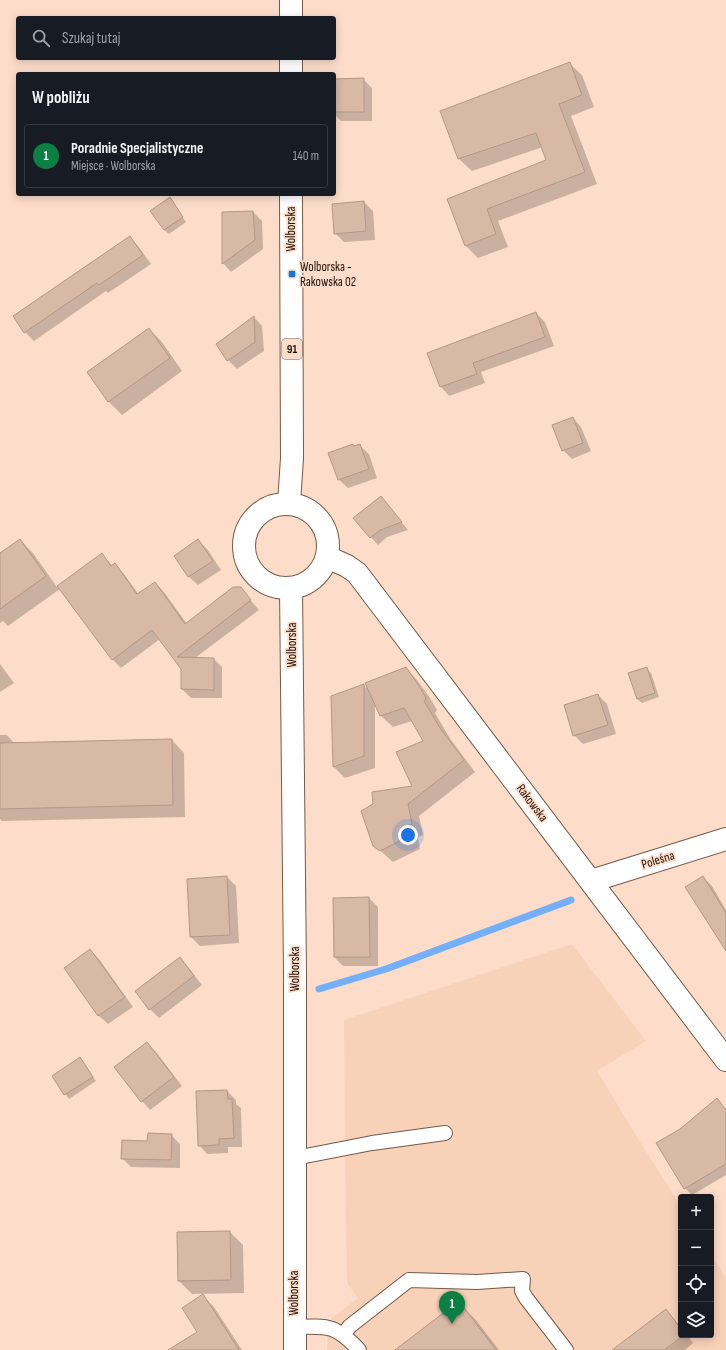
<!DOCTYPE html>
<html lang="pl">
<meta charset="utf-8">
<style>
body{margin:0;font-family:"Sofia Sans Condensed",sans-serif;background:#242831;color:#f1f3f6}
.controls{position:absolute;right:12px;bottom:12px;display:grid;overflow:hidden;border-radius:4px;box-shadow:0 2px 10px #0003}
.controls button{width:36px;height:36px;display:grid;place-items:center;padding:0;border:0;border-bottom:1px solid #363941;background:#171b24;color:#f1f3f6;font:20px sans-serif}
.you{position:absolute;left:408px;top:835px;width:14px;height:14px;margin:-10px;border:3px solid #fff;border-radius:50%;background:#1a73e8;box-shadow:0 0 0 6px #1a73e833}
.badge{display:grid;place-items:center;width:26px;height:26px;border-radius:50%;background:#0b8043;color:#fff;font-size:13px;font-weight:700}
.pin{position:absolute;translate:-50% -33px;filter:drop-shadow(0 1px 2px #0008)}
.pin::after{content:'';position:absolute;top:21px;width:14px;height:12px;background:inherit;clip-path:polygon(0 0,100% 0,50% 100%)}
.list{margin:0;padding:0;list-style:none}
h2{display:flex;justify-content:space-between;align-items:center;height:52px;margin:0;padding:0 16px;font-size:17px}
h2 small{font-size:13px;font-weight:400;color:#9ea1a6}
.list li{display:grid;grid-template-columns:26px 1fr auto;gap:12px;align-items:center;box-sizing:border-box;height:64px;margin:0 8px 8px;padding:0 8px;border:1px solid #363941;border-radius:4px}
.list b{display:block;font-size:15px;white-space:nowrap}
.list p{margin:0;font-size:13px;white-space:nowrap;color:#9ea1a6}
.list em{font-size:13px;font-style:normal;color:#9ea1a6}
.icon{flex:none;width:22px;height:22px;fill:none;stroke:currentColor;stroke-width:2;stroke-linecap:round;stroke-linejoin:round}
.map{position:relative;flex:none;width:726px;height:1350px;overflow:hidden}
.search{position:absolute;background:#171b24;box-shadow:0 2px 10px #0003;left:16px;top:16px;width:320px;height:44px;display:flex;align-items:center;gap:10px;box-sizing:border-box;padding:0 14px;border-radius:4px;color:#9ea1a6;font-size:15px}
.panel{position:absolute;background:#171b24;box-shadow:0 2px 10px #0003;left:16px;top:72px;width:320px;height:124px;border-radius:4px}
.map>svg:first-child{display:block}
.built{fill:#f8d1b9}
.shadow{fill:#0003}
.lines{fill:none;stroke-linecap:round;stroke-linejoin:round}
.stream{stroke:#73affa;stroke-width:7}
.building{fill:#d8b9a6;stroke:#b59785}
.lane-casing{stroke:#755a49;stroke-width:16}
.street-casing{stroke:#755a49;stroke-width:24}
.secondary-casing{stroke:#755a49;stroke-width:24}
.primary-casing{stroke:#755a49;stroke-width:24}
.lane{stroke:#fff;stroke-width:14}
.street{stroke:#fff;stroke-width:22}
.secondary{stroke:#fff;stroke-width:22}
.primary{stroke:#fff;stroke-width:22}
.poi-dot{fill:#1278e0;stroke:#fdddc9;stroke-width:1.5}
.labels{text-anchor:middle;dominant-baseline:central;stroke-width:3.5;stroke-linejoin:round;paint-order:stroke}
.shield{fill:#fdddc9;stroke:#615045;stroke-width:1}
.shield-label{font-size:12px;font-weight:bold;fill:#1e130c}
.street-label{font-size:13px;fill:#1e130c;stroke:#fdddc9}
.poi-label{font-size:13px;fill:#1e130c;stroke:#fdddc9;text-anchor:start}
</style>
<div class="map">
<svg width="726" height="1350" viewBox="0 0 726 1350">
<rect width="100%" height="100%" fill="#fdddc9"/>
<!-- built -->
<path class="built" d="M572,944L646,1041L597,1071L642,1145L681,1206V1335H711V1254L726,1278V1350H327L328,1321L358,1298L347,1283L345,1149L344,1020Z"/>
<!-- shadow -->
<path class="shadow" d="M569,63L582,75L594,107L571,116L597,184L498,221L508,247L478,258L466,246L448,199L548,161L543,147L472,171L459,159L441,112Z
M363,79L372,88V121H341L334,114V80Z
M169,198L186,222L169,234L164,230Z
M364,202L373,211L375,240L344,242L335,233Z
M253,212L262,221L263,249L231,272L223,263Z
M130,238L138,246L151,264L108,293L106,291L34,341L25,332Z
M536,313L545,322L554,346L481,372L485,383L449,396L441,387Z
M254,317L262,326L264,351L237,369L228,360Z
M149,329L162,342L182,371L122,415L109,402L88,372Z
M573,418L581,427L591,451L572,459L563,450Z
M353,445L355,447L360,446L369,454L377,478L348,488L339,480Z
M381,497L408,530L387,537L378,545L371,537Z
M20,540L33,553L57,587L102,555L113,566L115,565L124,574L139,595L155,583L164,592L187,624L240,588L259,610L195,658L214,659L222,667V698H191L182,689V669L160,639L121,668L112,659L60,589L8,626L3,621L0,623V555Z
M198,540L207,549L221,570L198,585L189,577L175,556Z
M0,664L14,683L0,692Z
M406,668L417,680L430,698L437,710L435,713L451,740L475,772L419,816L423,835L418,837L420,849L393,862L374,845L413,786L424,741L412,721L393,727L381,716L375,702V768L345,778L334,767L363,685L369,690Z
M646,668L651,673L659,697L642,703L637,699Z
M598,695L607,704L616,734L583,744L574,735Z
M0,735H7L15,744L172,740L184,753L185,817L2,821L0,819Z
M227,877L236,886L239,943L200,946L191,937L188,880Z
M703,877L712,886L726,910V948Z
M369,898L378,907V966H343L334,957V899Z
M90,950L99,959L133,1007L108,1024L99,1016L65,968Z
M179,958L188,967L202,985L159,1018L150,1009Z
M147,1043L156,1052L182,1086L150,1110L142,1101Z
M80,1059L96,1081L69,1099L53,1076Z
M227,1091L236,1100V1104L241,1108L242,1147H228V1153L207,1154L199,1145Z
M717,1100L726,1109V1175L692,1195L685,1188L680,1130Z
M171,1135L180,1144V1168L131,1167L122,1158L148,1142Z
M230,1232L243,1245L244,1293L192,1294L179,1281Z
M202,1295L214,1307L242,1350H170L198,1332Z
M458,1303L475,1319L499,1350H401Z
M666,1310L681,1327V1335H687L693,1343L685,1350H621Z"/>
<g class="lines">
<!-- stream -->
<path class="stream" d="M319,989L386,969L571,900"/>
</g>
<!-- building -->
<path class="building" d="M570,62L582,95L559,104L585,172L487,209L496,234L465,246L447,199L546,160L536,133L458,159L440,111Z
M364,78V112H334V79Z
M170,197L183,217L164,230L150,211Z
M364,201L366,231L334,234L332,204Z
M253,211L255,240L222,264V212Z
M130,236L143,255L99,285L97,283L24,333L13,316Z
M536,312L545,337L473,363L477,374L440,387L427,353Z
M254,316L255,342L227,361L216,344Z
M149,328L170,358L108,402L87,372Z
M573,417L583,443L562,451L552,425Z
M353,444L354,446L360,444L369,469L338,480L328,453Z
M381,496L402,522L380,530L370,538L353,518Z
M20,539L46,576L0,609V553Z
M198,539L213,561L188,577L174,556Z
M102,553L111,566L115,563L137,594L155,582L185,624L233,587H241L251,600L177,657L214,658V690L181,689V669L152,630L112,660L57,586Z
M406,667L419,686L426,698L424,701L440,728L464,760L408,804L412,824L407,826L408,837L380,851L373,846L361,811L373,804L372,792L412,786L396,752L423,741L404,708L380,716L365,683Z
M647,667L655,693L637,699L628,673Z
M364,684V756L333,767L331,696Z
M598,694L608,725L573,736L564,705Z
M172,739L173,805L0,809V743Z
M227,876L230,935L190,937L187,879Z
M703,876L726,913V951L685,887Z
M369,897L370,957H334L333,898Z
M90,949L125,997L98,1016L64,968Z
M180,957L194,976L149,1010L135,991Z
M147,1042L174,1077L141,1102L114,1067Z
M80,1057L93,1077L64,1095L52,1076Z
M227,1090L228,1099H232L234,1138L219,1139V1145L198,1146L196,1091Z
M717,1098L726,1110V1164L684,1189L656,1143L680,1129Z
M148,1133L172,1134L171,1160L121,1159L122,1140L147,1141Z
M230,1231L231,1280L178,1281L177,1232Z
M203,1294L239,1350H168L197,1332L182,1308Z
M459,1301L496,1350H395Z
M666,1309L681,1329V1335H684L664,1350H612Z"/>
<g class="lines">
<!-- lane casing -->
<g class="lane-casing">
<path id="lane" d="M295,1158L372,1143L445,1133
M294,1327C327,1326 335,1324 359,1350
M343,1335L350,1326L409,1280L477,1282L523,1279L522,1291L526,1298L566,1350"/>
</g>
<!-- street casing -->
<g class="street-casing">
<path id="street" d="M591,881L726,839"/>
</g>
<!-- secondary casing -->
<g class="secondary-casing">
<path id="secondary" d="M327,557L347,566L357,573L726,1060"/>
</g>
<!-- primary casing -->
<g class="primary-casing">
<path id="primary" d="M291,0V18
M291,58V74
M289,503L292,458L291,194
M244 546a42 42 0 1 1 84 0a42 42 0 1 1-84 0Z
M291,588L295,972V1350"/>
</g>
<!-- lane -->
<use href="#lane" class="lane"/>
<!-- street -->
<use href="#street" class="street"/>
<!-- secondary -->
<use href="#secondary" class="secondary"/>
<!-- primary -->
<use href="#primary" class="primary"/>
</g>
<!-- markers -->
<rect class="poi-dot" x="288" y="270" width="8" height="8" rx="2"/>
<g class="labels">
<!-- shield labels -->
<rect class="shield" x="282" y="339" width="20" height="20" rx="3"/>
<g class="shield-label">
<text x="292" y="349">91</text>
</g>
<!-- street labels -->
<g class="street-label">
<text transform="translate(291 229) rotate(-90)">Wolborska</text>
<text transform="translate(292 645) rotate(-90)">Wolborska</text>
<text transform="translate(532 803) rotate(53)">Rakowska</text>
<text transform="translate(658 860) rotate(-17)">Poleśna</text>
<text transform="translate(295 969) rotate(-90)">Wolborska</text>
<text transform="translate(294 1293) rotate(-90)">Wolborska</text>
</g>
<!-- poi labels -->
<g class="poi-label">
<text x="300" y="267">Wolborska -<tspan x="300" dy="15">Rakowska 02</tspan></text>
</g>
</g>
</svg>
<div class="controls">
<button>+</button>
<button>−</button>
<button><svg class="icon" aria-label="locate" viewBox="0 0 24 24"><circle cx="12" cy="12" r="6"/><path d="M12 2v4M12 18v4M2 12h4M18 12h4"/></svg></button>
<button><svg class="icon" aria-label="layers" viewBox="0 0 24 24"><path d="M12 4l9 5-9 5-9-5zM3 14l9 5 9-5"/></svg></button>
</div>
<div class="you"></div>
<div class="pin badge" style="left:452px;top:1324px">1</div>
<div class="search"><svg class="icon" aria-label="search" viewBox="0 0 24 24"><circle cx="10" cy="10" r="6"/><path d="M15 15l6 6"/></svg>Szukaj tutaj</div>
<section class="panel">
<h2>W pobliżu<small></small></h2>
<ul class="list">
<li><span class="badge">1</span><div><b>Poradnie Specjalistyczne</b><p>Miejsce · Wolborska</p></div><em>140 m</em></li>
</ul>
</section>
</div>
